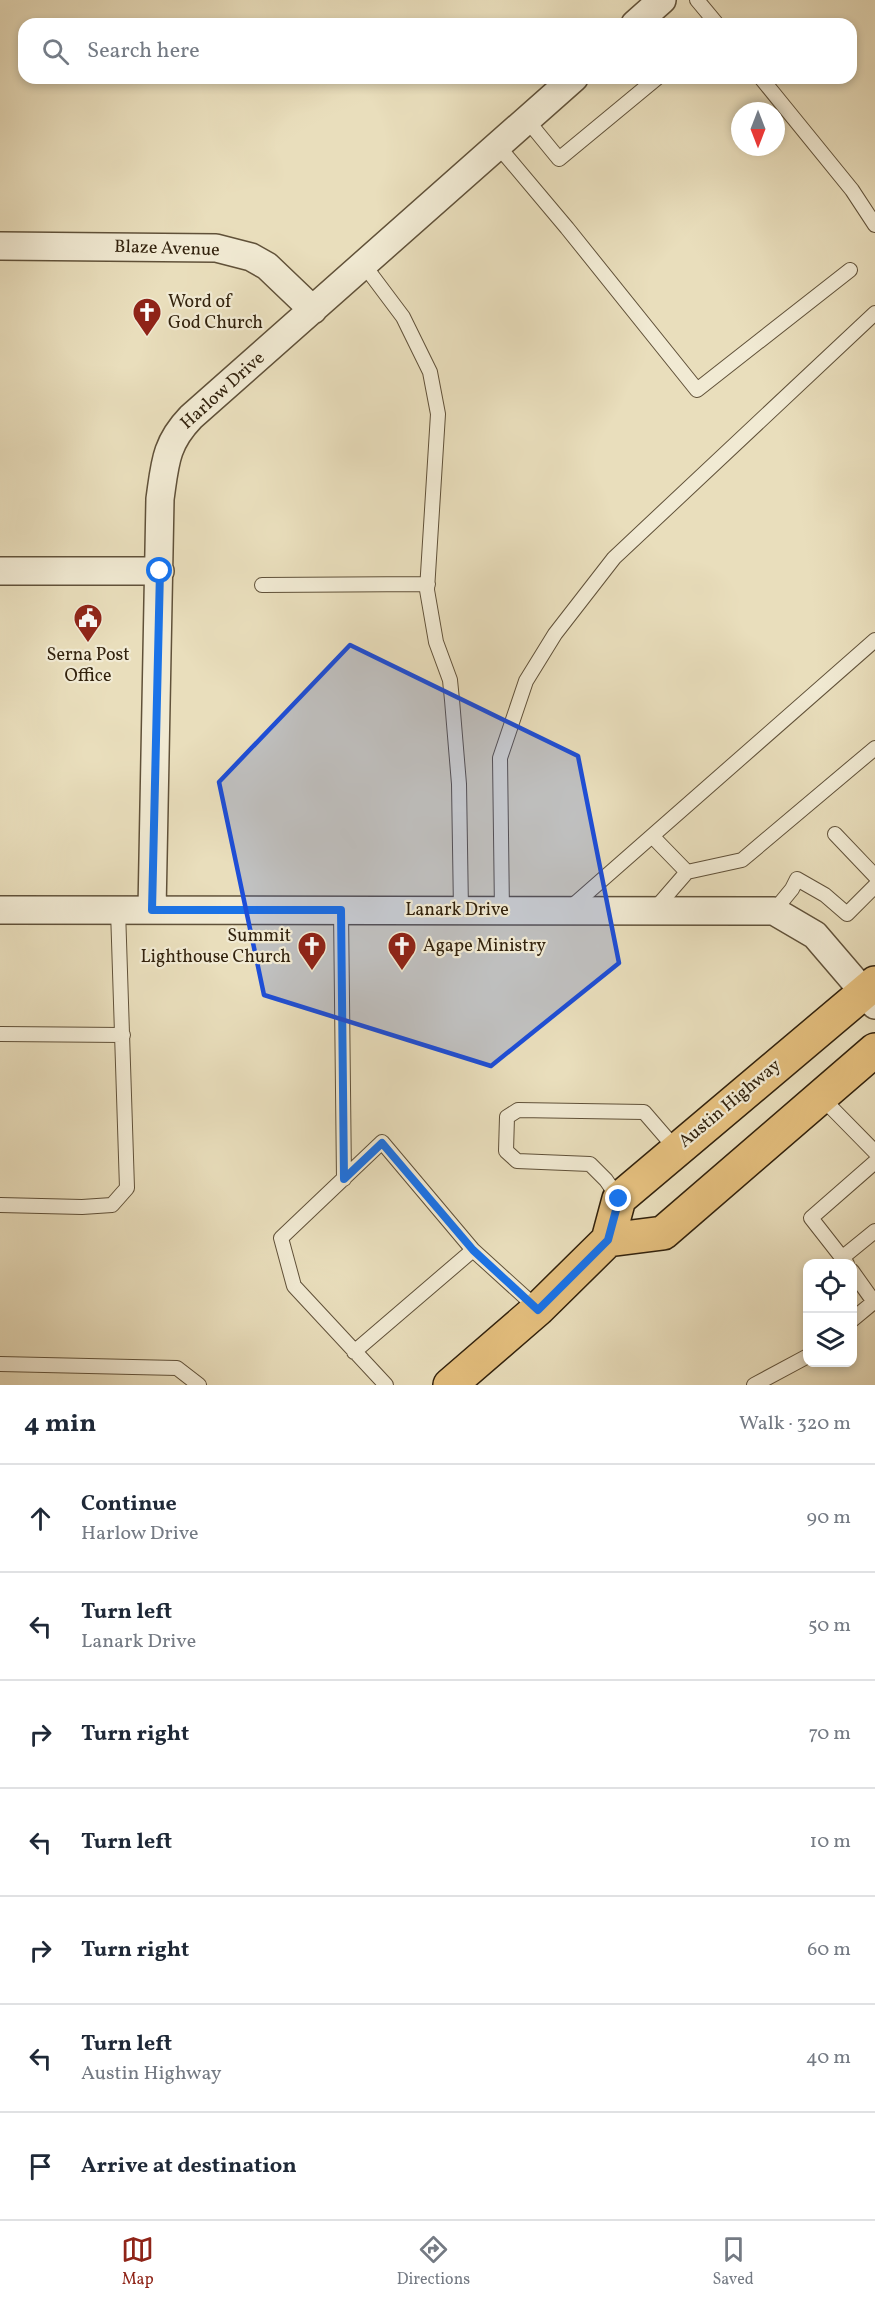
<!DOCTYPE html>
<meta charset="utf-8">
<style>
body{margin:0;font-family:Vollkorn,serif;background:#f2f2f3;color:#1f2937}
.controls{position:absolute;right:18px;bottom:18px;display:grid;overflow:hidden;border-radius:12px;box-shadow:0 3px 9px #0003}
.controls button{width:54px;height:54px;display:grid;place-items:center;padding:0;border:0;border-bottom:2px solid #e0e1e3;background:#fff;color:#1f2937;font:30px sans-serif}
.compass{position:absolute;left:731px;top:102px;width:54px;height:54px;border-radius:50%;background:#fff;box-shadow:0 3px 9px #0003;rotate:180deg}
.stop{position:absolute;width:18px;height:18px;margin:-14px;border:4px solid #1a73e8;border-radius:50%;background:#fff}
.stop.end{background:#1a73e8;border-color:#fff;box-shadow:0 2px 6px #0008}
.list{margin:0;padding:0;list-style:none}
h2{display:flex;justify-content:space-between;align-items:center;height:78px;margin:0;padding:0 24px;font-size:26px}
h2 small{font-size:20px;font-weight:400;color:#747a83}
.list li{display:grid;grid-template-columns:39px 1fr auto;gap:18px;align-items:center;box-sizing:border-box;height:108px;padding:0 24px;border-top:2px solid #e0e1e3}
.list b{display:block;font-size:22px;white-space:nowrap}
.list p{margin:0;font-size:20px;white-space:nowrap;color:#747a83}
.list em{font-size:20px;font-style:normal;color:#747a83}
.icon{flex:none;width:33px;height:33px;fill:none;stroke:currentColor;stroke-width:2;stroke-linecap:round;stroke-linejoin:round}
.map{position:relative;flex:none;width:875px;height:1385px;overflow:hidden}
.search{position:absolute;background:#fff;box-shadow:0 3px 9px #0003;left:18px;right:18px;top:18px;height:66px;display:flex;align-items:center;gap:15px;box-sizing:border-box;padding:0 21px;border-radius:18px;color:#747a83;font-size:22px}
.sheet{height:834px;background:#fff}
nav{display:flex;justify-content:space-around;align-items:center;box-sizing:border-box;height:84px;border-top:2px solid #e0e1e3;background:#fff;font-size:16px;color:#747a83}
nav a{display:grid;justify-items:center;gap:3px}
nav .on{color:#8f2418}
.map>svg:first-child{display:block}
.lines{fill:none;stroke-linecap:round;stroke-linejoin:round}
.service-casing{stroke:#605139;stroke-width:16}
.minor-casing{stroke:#605139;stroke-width:30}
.primary-casing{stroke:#32220d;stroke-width:36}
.service{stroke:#f1ead3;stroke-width:14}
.minor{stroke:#f1ead3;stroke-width:27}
.primary{stroke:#e4bf7e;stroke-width:33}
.route{stroke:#1a73e8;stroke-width:8}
.marked{fill:#1d4ed8;fill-opacity:0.2;stroke:#1d4ed8;stroke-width:4.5;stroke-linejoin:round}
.labels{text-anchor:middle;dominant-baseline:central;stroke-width:4.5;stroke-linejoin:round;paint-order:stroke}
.street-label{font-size:18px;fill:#32220d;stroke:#f1ead3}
.poi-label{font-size:18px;fill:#32220d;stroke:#f1ead3;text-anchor:start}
</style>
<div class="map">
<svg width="875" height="1385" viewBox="0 0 875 1385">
<rect width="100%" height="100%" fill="#e9debc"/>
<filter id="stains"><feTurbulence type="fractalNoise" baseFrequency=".00333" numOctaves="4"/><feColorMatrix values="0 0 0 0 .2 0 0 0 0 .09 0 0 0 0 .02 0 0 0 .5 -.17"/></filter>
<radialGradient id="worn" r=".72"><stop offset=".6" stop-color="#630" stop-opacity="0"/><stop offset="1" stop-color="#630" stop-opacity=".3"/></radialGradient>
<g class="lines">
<!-- service casing -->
<g class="service-casing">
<path id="service" d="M697,0L717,24
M761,78L852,190L875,225
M527,120L559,159L657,78
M498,146L567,228L697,390L850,270
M364,265L403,317L430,372L438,414L427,590L436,642L450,680L452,700L459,784L461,910
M262,585L428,584
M835,834L875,876
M652,836L687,872
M570,908L875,640
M341,910L344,1179
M654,910L687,872L742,860L875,748
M502,911L500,758L526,681L555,634L614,558L875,313
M774,911L792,889L797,879L825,895L847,914L875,886
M0,1034L123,1035
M821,1097L875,1152
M619,1199L606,1180L590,1164L517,1161L506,1151L507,1117L518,1110L644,1112L676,1149
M0,1205L82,1207L112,1205L127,1188L118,910
M843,1257L875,1231
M847,1264L811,1218L875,1162
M852,1271L874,1302
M852,1320L875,1301
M354,1352L473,1250
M0,1364L177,1368L199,1385
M386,1385L294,1286L281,1238L382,1142L473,1250L538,1309
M754,1385L808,1356"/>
</g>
<!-- minor casing -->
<g class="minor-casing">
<path id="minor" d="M635,24L662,0
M0,246L216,248L251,257L267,266L313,310
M0,571H160
M0,910L774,911L815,935L875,1005
M152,910L160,499C165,464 165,444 191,417L574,78"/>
</g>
<!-- primary casing -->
<g class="primary-casing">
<path id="primary" d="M608,1240L663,1233L875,1050
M450,1385L538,1309L608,1240L619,1199L875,983"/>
</g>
<!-- service -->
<use href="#service" class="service"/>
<!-- minor -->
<use href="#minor" class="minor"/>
<!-- primary -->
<use href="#primary" class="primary"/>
</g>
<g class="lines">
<!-- route -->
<path class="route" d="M160,571L152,910H341L344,1179L382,1143L473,1250L538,1310L608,1240L619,1199"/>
</g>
<!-- marked area -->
<path class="marked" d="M350,645L578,756L619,963L491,1066L264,995L219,782Z"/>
<!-- icons -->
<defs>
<g id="church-pin" transform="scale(1.5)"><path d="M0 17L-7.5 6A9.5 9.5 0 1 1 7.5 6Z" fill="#8f2418" stroke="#f1ead3"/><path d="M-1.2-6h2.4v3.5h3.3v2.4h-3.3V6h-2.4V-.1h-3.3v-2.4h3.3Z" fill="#fff"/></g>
<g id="civic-pin" transform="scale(1.5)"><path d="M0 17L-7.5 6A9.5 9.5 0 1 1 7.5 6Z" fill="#8f2418" stroke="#f1ead3"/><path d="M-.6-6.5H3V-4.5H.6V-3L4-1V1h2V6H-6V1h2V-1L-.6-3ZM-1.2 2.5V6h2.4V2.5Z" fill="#fff"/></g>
</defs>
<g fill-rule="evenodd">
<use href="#church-pin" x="147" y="312"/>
<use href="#civic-pin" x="88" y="618"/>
<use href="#church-pin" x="312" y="946"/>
<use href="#church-pin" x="402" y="946"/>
</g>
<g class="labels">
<!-- street labels -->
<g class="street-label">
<text transform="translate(167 249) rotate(2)">Blaze Avenue</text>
<text transform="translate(223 391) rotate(-42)">Harlow Drive</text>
<text x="457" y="910">Lanark Drive</text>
<text transform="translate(730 1104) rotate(-40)">Austin Highway</text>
</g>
<!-- poi labels -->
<g class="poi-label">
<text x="168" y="302">Word of<tspan x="168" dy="21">God Church</tspan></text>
<text x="88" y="655" text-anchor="middle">Serna Post<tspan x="88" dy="21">Office</tspan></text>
<text x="291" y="936" text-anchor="end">Summit<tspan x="291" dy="21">Lighthouse Church</tspan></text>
<text x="423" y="946">Agape Ministry</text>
</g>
</g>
<rect width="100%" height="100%" filter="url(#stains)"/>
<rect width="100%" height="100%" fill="url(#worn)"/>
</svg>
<div class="controls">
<button><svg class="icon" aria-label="locate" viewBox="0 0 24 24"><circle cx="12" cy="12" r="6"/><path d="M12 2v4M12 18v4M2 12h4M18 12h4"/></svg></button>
<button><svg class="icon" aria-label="layers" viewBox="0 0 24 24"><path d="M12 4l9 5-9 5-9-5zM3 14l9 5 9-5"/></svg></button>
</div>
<svg class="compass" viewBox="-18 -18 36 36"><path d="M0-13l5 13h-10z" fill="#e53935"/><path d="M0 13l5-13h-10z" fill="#747a83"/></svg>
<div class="stop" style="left:160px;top:571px"></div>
<div class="stop end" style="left:619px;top:1199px"></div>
<div class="search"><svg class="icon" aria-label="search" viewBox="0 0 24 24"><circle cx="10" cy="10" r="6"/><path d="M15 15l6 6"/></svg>Search here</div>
</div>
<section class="sheet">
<h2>4 min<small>Walk · 320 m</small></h2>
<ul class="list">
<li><svg class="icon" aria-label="ahead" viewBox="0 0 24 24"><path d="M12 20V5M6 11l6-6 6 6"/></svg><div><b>Continue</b><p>Harlow Drive</p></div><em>90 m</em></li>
<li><svg class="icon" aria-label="left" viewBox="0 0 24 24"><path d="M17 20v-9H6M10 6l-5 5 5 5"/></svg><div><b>Turn left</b><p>Lanark Drive</p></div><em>50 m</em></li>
<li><svg class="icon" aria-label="right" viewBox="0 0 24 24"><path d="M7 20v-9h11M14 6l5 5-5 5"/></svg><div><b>Turn right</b></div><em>70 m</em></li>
<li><svg class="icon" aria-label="left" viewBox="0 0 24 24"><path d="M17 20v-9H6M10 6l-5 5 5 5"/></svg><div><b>Turn left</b></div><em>10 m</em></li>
<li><svg class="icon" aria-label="right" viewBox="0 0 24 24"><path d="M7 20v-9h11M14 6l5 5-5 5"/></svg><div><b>Turn right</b></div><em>60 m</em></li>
<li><svg class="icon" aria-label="left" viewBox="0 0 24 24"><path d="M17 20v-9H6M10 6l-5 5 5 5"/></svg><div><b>Turn left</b><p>Austin Highway</p></div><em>40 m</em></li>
<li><svg class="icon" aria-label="arrive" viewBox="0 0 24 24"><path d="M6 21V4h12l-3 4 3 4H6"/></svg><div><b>Arrive at destination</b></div></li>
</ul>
</section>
<nav>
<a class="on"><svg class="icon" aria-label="map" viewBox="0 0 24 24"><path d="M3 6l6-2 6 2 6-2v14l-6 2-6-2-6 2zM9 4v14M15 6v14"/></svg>Map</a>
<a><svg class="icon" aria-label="directions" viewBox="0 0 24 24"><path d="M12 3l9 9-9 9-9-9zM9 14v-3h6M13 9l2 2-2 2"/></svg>Directions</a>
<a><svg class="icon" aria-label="saved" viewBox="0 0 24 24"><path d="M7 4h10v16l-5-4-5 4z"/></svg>Saved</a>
</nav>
